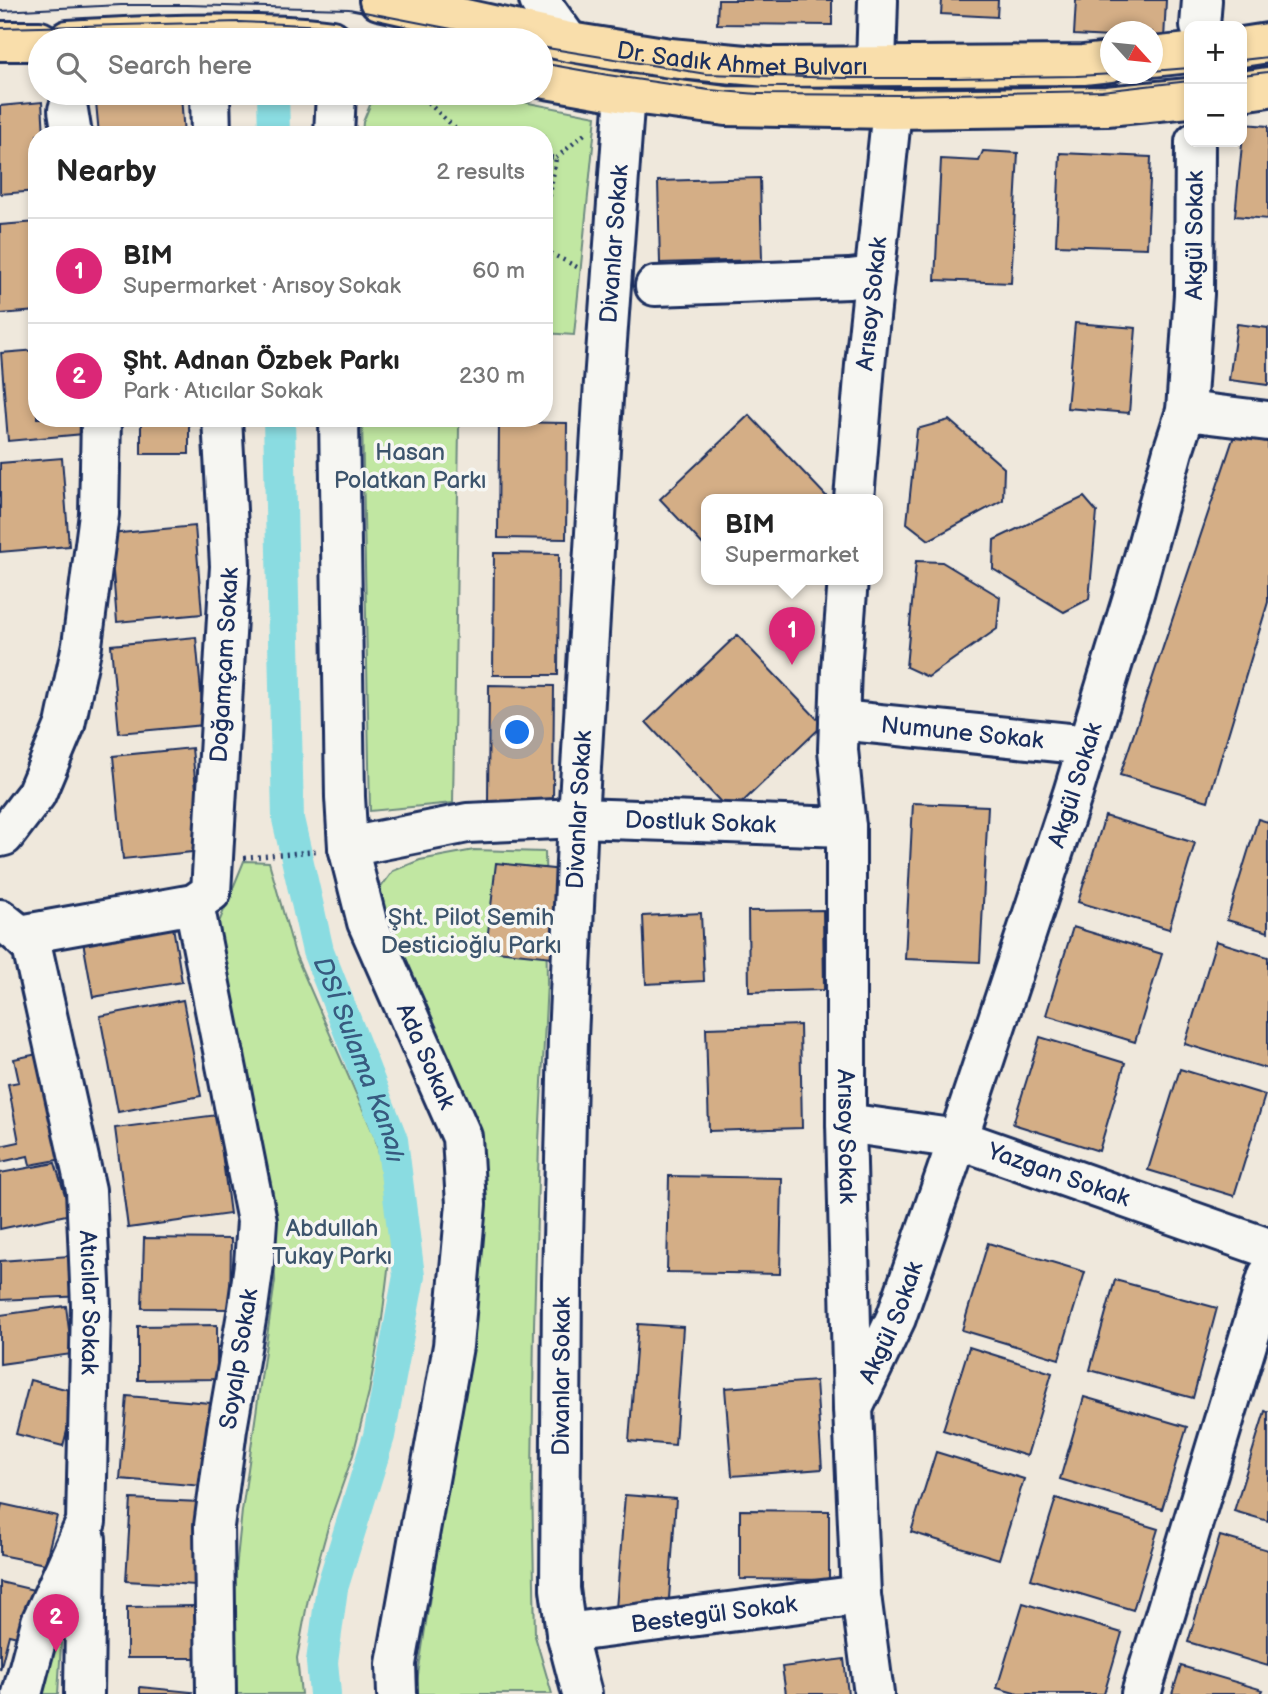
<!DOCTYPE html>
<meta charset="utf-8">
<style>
body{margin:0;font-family:"Balsamiq Sans",sans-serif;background:#f6f6f6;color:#222}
.controls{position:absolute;right:21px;top:21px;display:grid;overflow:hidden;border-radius:14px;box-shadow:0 4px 10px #0003}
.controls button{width:63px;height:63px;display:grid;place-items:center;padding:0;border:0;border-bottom:2px solid #e0e0e0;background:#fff;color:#222;font:35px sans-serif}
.compass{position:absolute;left:1100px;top:21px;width:63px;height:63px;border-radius:50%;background:#fff;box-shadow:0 4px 10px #0003;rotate:117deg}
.you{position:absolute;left:518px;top:733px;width:24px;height:24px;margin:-18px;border:5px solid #fff;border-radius:50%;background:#1a73e8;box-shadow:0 0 0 10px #1a73e833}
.badge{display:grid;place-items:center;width:46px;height:46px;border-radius:50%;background:#db2777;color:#fff;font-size:23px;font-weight:700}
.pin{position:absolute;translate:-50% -58px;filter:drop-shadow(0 2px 4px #0008)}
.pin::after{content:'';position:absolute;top:37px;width:24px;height:21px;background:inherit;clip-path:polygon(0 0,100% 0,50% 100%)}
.popup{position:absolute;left:701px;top:494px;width:182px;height:91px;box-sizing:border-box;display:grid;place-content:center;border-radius:14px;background:#fff;filter:drop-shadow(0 2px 5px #0005);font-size:23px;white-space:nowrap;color:#767676}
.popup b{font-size:26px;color:#222}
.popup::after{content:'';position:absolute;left:50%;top:100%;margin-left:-14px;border:14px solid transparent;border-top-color:#fff}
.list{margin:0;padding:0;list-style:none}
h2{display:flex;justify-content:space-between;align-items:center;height:91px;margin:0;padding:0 28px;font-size:30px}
h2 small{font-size:23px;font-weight:400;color:#767676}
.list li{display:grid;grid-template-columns:46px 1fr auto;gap:21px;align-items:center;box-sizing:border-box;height:105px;padding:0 28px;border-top:2px solid #e0e0e0}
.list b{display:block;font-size:26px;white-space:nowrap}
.list p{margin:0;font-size:23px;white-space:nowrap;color:#767676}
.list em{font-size:23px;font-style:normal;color:#767676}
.icon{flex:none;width:38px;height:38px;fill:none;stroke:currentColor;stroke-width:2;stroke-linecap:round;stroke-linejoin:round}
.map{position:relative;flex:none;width:1268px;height:1694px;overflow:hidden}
.search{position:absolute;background:#fff;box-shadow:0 4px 10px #0003;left:28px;top:28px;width:525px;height:77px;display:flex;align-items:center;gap:18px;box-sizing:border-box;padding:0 24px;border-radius:38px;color:#767676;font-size:26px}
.panel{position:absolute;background:#fff;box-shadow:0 4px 10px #0003;left:28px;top:126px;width:525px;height:301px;border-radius:28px}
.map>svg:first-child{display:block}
.green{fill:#c1e7a2;stroke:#6e8b80;stroke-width:2}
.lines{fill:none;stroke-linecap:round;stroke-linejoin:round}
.canal{stroke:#8adce1;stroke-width:32}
.building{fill:#d4ae86;stroke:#1b2f5e;stroke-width:2}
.minor-casing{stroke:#1b2f5e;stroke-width:44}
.major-casing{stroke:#1b2f5e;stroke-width:44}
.path{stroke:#1b2f5e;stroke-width:4.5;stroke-dasharray:2 5;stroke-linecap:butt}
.minor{stroke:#f6f6f2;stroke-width:38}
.major{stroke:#f9deab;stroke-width:38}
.tram{stroke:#1b2f5e;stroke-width:2}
.labels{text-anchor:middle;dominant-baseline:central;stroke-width:7;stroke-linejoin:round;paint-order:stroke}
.street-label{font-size:24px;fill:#1b2f5e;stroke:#f6f6f2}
.park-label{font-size:24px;fill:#3c546c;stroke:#f6f6f2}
.water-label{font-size:26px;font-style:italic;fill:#375a7f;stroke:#f6f6f2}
</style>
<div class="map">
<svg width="1268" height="1694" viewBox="0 0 1268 1694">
<rect width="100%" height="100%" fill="#efe8dc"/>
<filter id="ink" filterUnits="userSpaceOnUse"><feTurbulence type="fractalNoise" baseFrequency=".0143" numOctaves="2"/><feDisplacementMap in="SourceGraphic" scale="14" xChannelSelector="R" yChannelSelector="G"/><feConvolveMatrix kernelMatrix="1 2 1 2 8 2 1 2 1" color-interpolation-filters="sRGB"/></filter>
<g filter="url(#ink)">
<!-- green -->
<path class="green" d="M375,93H476L596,116L574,335L544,333V135H362L363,122Z
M362,418H462L459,428L453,803L370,811Z
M474,850L545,852L547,982L539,1142L534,1326L532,1480L535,1636L552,1694H415L451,1460L479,1170L376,894L393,871L420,860Z
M244,861L269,862L295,954L375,1137L384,1175L391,1245L382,1319L369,1392L353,1455L330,1520L308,1599L297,1658L301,1694H236L233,1599L242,1511L275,1281L273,1201L257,1117L215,932Z
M63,1611L58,1694H41Z"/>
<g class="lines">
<!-- canal -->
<g class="canal">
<path d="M273,93L274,135"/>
<path id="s1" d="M279,418L288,819L318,951L392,1140L409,1276L379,1436L332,1588L322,1662L325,1694"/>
</g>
</g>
<!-- building -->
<path class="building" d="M718,0H832V25L717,24Z
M942,0H998L997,17L941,14Z
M1076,0H1166L1164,40H1152V32H1110V37L1074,35Z
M181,95L184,135H99L96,102Z
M42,102L44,135H37V191L0,194V106Z
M1244,124L1268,126V219L1235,216Z
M983,151L1018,153L1011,283L935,280L941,159L979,161Z
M1060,153L1151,157L1147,248L1056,245Z
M760,178L762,260L660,263L658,181Z
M37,222V311L0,314V225Z
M1075,323L1136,328L1129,413L1067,408Z
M1237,324L1268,328V385L1229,380Z
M37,350V418H92L94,433L8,441L1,353Z
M749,415L829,499H706V548L660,499Z
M141,418H189V454H141Z
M949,420L1004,468L1003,500L929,540L907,523L917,429Z
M499,422L567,423L566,539L498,538Z
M1234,436L1268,442V602L1208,801L1120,775Z
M62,458L69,546L0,552V463Z
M1084,497L1097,512L1089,599L1064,612L993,569L994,540Z
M195,526L202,614L117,622L110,534Z
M494,553L559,554L558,675H493Z
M916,561L942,562L1000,597L997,629L928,677L906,667Z
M737,635L823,725L731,813L646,722Z
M196,637L204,725L119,733L111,645Z
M489,685L554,686L553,803L488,802Z
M192,748L202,851L123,859L113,756Z
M913,803L988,806L980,962L905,959Z
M1105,816L1195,843L1169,929L1078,902Z
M1258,819L1268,822V932L1227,920Z
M496,863L572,871L562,958L486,950Z
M823,910L824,990L749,992L748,911Z
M701,913L704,981L646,984L643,916Z
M172,920L182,982L93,997L82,936Z
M1073,927L1162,954L1135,1042L1046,1015Z
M1216,941L1268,957V1069L1185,1044Z
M183,1000L201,1096L118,1112L100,1016Z
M800,1025L802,1128L709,1131L706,1028Z
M1040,1037L1125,1063L1099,1151L1013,1124Z
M42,1053L63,1159L30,1165L28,1156L1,1162L0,1146L19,1142L8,1084L19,1082L14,1059Z
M1180,1069L1265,1095L1234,1196L1148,1170Z
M217,1115L230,1214L128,1228L115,1128Z
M55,1163L71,1214L0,1229V1173Z
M669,1176L782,1178L780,1274L667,1272Z
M144,1238L231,1239L230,1309L142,1308Z
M988,1243L1085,1272L1059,1359L962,1330Z
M83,1255L84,1296L0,1300V1261Z
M1115,1280L1217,1308L1193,1398L1090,1370Z
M66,1306L72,1354L0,1364V1315Z
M638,1324L683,1327L675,1445L629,1441Z
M217,1325V1379L138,1380V1326Z
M969,1347L1052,1373L1027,1456L943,1430Z
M30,1380L77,1392L63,1446L16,1434Z
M816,1381L822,1469L732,1476L725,1388Z
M127,1396L210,1403L203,1486L120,1479Z
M1084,1397L1187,1427L1162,1509L1060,1479Z
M1265,1411L1268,1412V1521L1234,1511Z
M936,1452L1024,1479L999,1559L911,1532Z
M625,1495L676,1499L668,1613L616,1609Z
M1056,1498L1158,1529L1133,1610L1031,1579Z
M131,1499L200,1502L196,1585L126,1581Z
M2,1504L57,1516L45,1564L0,1555V1513Z
M740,1510L829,1511V1580L740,1579Z
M1220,1536L1268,1550V1666L1188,1642Z
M0,1582L38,1591L26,1639L9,1635L0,1670Z
M1023,1603L1122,1633L1104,1694H1018L997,1688Z
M196,1606V1658H127V1607Z
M844,1659L848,1694H786L782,1667Z
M1181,1666L1263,1690L1261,1694H1172Z
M140,1687L192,1692L191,1694H140Z"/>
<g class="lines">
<!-- minor casing -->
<g class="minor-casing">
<g id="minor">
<path d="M539,0L569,42"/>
<path d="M1200,26L1202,0"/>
<path d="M876,66L878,0"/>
<path d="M210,93L211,135"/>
<path d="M68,110L72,135"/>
<path d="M334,135L336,93"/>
<path d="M655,286L849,279L874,276"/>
<path d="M1186,411L1268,421"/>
<path id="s2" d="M339,418L345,797L348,847L367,922L462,1137L466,1204L453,1346L396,1664L397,1694"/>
<path id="s3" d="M854,499L865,365L892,109"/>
<path id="s4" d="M848,579L841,669L838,750L846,827V1123L853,1408L861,1595L874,1694"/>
<path id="s5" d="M839,720L1088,745"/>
<path d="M0,837L4,836L36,794L65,725L82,645L99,514L101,418"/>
<path id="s6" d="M348,847L467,823L578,818L846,827"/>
<path d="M194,904L257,1221L254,1264L248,1308L227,1429L214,1526L216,1694"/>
<path id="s7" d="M0,919L20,935L32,947L86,1190L91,1306L86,1522L41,1622L22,1694"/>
<path id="s8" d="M20,935L194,904L211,892L230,566L222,418"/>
<path id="s9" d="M846,1123L958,1139L1268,1248"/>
<path id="s10" d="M853,1408L896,1318L958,1139L1073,793L1135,590L1173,451L1186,411L1194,294L1195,142"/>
<path id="s11" d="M566,1633L861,1595"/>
<path d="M84,1694L86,1539"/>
<path id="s12" d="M582,1694L566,1633L560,1589L562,1281L568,1038L578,818L604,382L625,93"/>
<path d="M1141,1694L1268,1275"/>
</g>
</g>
<!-- major casing -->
<g class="major-casing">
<g id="major">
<path id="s13" d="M379,0L569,42L670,58L767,67L1083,65L1110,62"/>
<path d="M68,40C131,36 193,33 257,35C282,36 307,36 332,40"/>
<path d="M0,41H40"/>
<path d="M1242,47L1268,43"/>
<path d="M1152,57L1189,53"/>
<path d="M541,78L625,93L726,106L892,109L1107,106L1189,98"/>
<path d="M1242,91L1268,87"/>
</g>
</g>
<!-- path -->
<path class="path" d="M418,93L462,135
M544,156L556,158L544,231
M556,158L588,131
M544,250L581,269
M244,858L316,851"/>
<!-- minor -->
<use href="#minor" class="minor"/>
<!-- major -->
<use href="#major" class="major"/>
<!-- tram -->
<path class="tram" d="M0,11L121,5H187L349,9L508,40
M0,28L240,22L348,27L421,40
M541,47L706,74L844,78H953L1077,76L1114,74
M1242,60L1268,57
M541,63L608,75L709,90L758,94L900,95L1102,91L1189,81
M1152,71L1189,68
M1242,75L1268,72"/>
</g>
</g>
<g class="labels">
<!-- street labels -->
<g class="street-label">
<text stroke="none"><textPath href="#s13" startOffset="369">Dr. Sadık Ahmet Bulvarı</textPath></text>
<text stroke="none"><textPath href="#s10" startOffset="1228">Akgül Sokak</textPath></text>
<text stroke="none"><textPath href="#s12" startOffset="1454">Divanlar Sokak</textPath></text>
<text stroke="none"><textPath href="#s3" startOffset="196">Arısoy Sokak</textPath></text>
<text stroke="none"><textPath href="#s8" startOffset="425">Doğamçam Sokak</textPath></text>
<text stroke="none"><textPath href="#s5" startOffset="124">Numune Sokak</textPath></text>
<text stroke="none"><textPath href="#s10" startOffset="662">Akgül Sokak</textPath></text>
<text stroke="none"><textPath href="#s12" startOffset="887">Divanlar Sokak</textPath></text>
<text stroke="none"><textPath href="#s6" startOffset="355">Dostluk Sokak</textPath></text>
<text stroke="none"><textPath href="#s2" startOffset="653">Ada Sokak</textPath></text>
<text stroke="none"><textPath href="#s4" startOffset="558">Arısoy Sokak</textPath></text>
<text stroke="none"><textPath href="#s9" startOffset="220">Yazgan Sokak</textPath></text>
<text stroke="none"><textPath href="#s7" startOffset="404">Atıcılar Sokak</textPath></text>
<text stroke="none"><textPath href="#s10" startOffset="94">Akgül Sokak</textPath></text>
<text transform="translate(239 1359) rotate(-81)">Soyalp Sokak</text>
<text stroke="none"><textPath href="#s12" startOffset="320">Divanlar Sokak</textPath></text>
<text stroke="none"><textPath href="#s11" startOffset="149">Bestegül Sokak</textPath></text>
</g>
<!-- park labels -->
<g class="park-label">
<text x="410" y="452">Hasan<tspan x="410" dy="28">Polatkan Parkı</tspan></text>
<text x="471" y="917">Şht. Pilot Semih<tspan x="471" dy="28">Desticioğlu Parkı</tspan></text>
<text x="332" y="1228">Abdullah<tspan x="332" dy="28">Tukay Parkı</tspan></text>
</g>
<!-- water labels -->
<g class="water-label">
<text stroke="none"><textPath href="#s1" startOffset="653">DSİ Sulama Kanalı</textPath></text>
</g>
</g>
</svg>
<div class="controls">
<button>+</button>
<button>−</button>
</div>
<svg class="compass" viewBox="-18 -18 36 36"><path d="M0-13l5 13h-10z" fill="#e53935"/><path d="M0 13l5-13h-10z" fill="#767676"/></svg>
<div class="you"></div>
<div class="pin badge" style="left:792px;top:665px">1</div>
<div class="popup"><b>BIM</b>Supermarket</div>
<div class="pin badge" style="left:56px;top:1652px">2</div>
<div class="search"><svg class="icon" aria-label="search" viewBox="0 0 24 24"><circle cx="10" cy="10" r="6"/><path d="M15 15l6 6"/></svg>Search here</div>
<section class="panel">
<h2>Nearby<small>2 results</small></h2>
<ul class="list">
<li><span class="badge">1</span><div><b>BIM</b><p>Supermarket · Arısoy Sokak</p></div><em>60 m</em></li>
<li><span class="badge">2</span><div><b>Şht. Adnan Özbek Parkı</b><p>Park · Atıcılar Sokak</p></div><em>230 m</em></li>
</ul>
</section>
</div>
